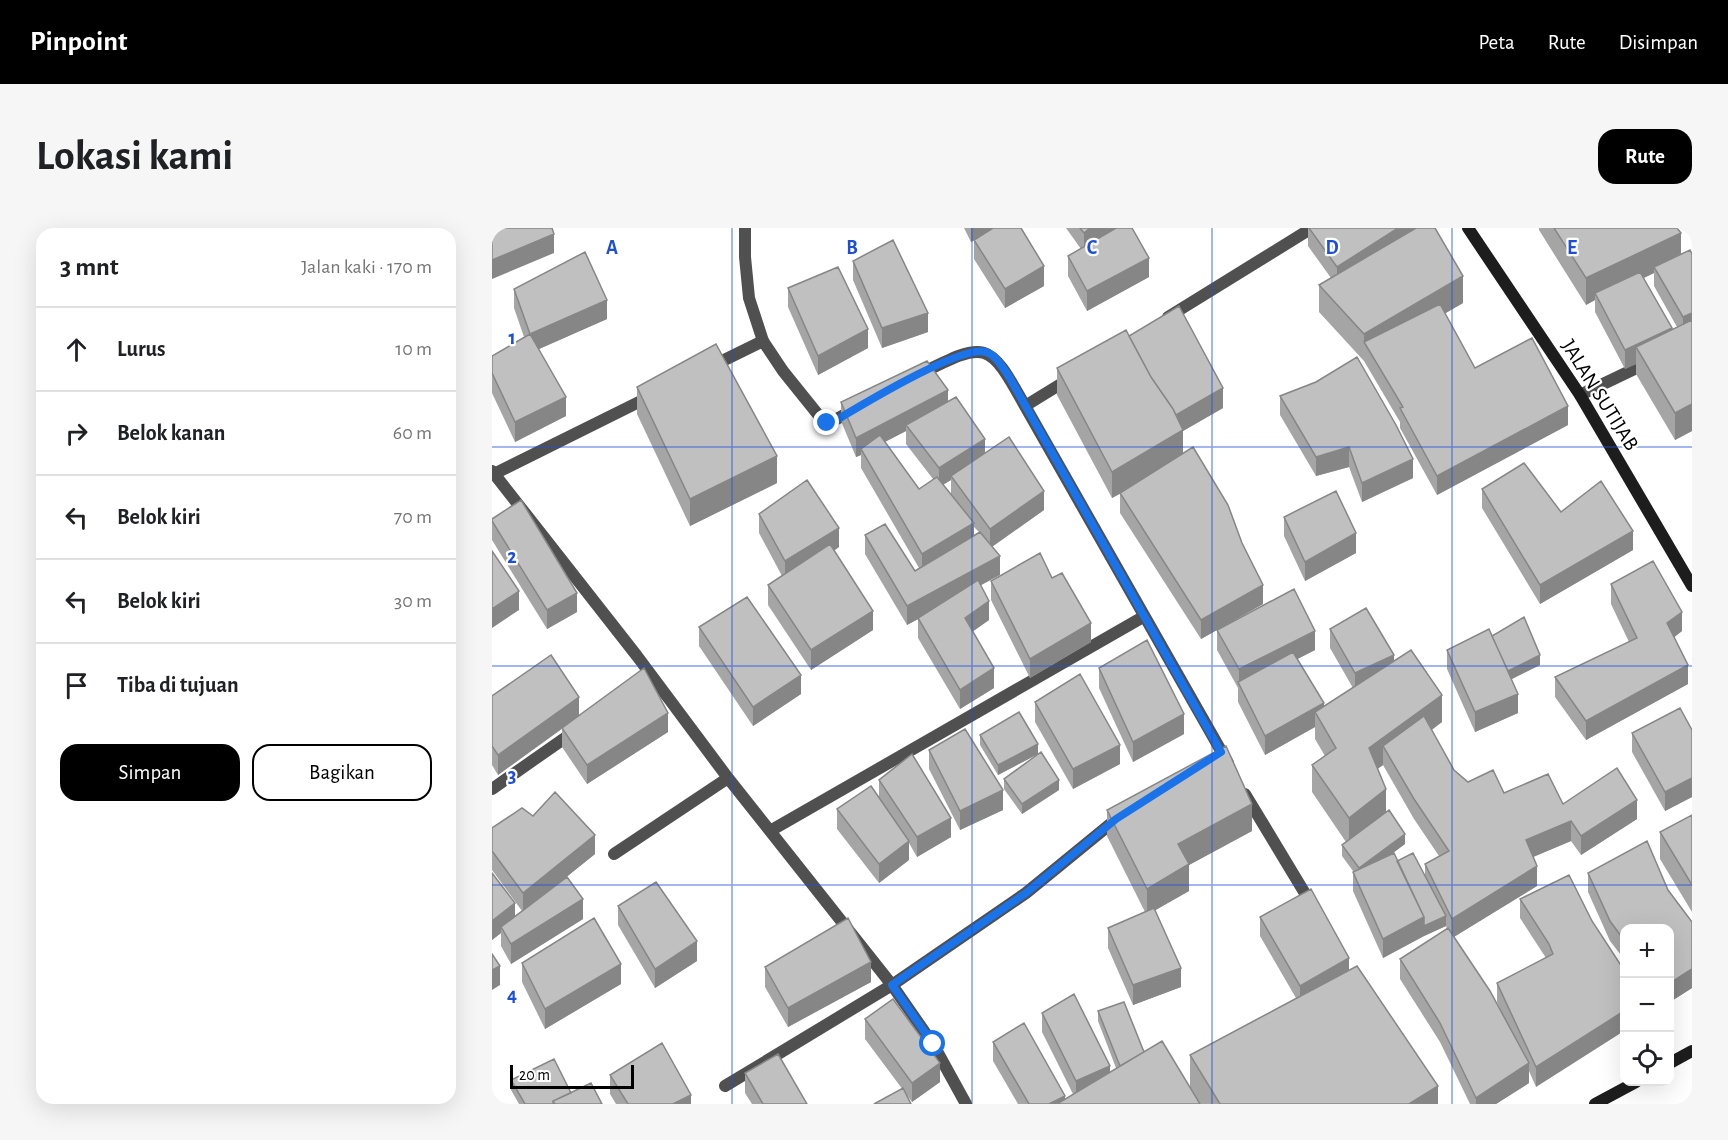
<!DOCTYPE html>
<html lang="id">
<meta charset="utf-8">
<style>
body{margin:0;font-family:"Alegreya Sans",sans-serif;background:#f6f6f6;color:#202124}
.controls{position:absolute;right:18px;bottom:18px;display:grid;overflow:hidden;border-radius:12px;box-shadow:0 6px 24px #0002}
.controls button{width:54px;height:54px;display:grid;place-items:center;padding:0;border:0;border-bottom:2px solid #e0e0e0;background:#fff;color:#202124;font:30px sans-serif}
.scale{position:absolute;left:18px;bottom:15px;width:124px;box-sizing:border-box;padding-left:6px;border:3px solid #000;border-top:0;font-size:16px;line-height:21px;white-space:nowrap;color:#000;-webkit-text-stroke:4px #fff;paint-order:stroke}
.stop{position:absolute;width:18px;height:18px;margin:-14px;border:4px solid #1a73e8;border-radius:50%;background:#fff}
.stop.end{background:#1a73e8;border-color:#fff;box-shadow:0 2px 6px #0008}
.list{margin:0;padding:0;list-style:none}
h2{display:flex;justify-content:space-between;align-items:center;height:78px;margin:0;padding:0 24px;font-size:26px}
h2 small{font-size:20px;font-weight:400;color:#757577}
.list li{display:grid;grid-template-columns:39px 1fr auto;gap:18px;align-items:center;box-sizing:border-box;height:84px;padding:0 24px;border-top:2px solid #e0e0e0}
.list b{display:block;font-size:22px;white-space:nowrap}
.list em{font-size:20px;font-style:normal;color:#757577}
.actions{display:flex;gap:12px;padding:18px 24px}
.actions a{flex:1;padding:14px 0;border:2px solid #000;border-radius:18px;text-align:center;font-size:21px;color:#000}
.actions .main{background:#000;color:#fff}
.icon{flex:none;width:33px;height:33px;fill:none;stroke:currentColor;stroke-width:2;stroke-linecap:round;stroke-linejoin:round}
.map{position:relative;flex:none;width:1200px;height:876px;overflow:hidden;border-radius:18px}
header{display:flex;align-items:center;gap:36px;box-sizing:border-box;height:84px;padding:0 30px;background:#000;color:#fff}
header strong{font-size:28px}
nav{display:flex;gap:33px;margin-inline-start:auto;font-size:21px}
.intro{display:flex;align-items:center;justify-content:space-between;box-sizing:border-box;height:144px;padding:0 36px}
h1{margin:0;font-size:42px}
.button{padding:15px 27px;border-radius:18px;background:#000;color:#fff;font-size:21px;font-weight:700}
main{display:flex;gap:36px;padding:0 36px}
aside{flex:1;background:#fff;border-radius:18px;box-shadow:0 6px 24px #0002}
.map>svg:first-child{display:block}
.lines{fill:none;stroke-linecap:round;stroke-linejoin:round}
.service{stroke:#505050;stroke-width:12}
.minor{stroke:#505050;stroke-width:12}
.secondary{stroke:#1d1d1d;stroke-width:12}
.wall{fill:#a5a5a5;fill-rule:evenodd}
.shaded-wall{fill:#868686}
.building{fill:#c0c0c0;stroke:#868686;stroke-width:1.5}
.route{stroke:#1a73e8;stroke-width:8}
.grid{fill:none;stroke:#1d4ed8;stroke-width:1.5;stroke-opacity:0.55}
.labels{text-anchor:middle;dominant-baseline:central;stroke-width:4.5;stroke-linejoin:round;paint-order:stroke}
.street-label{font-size:21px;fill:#000;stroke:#fff}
.grid-label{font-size:20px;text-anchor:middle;font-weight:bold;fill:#1d4ed8;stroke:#fff;stroke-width:4.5;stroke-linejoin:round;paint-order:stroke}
</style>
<header>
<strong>Pinpoint</strong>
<nav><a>Peta</a><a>Rute</a><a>Disimpan</a></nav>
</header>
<div class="intro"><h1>Lokasi kami</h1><a class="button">Rute</a></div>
<main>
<aside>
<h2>3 mnt<small>Jalan kaki · 170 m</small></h2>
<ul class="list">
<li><svg class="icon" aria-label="ahead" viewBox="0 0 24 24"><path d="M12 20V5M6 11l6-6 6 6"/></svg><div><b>Lurus</b></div><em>10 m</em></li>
<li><svg class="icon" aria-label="right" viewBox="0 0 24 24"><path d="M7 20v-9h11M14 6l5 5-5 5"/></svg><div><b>Belok kanan</b></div><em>60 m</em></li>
<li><svg class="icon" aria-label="left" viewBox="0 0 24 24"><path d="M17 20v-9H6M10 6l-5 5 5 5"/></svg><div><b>Belok kiri</b></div><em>70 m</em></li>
<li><svg class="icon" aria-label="left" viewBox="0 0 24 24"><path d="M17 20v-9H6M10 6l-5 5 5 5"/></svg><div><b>Belok kiri</b></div><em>30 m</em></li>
<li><svg class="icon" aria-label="arrive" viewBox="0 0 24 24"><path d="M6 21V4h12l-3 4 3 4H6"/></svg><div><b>Tiba di tujuan</b></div></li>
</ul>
<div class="actions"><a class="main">Simpan</a><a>Bagikan</a></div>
</aside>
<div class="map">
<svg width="1200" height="876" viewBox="0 0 1200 876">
<rect width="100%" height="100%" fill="#fff"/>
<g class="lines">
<!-- service -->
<path class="service" d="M218,139L271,113
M1088,167L1157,134
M2,246L159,168
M233,858L400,757L534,665L627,589"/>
<!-- minor -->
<path class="minor" d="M253,0V29L257,70L271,113L291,143L332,194L341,193L361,182
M676,89L820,0
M426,147C494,113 496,111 533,178
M577,151L533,178L736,535
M0,243L145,428L236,550L400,757L441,816L474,876
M0,561L83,503
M753,566L820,677
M278,603L651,389
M122,626L236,550"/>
<!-- secondary -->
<path class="secondary" d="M976,0L1088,167L1200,358
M1178,835L1200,823
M1103,876L1144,854"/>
</g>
<!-- wall -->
<path class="wall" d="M472,0H529L552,58L513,80L482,31V12L486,9L479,14Z
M574,0H640L657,49L595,83L576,48V28L589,21Z
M816,0H943L971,75L953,85L983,140L1076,197L945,267L908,200V194L872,133L827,84V57L839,50L816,18Z
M1047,0H1185L1189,27L1200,26V203L1183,212L1144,146V136L1133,141L1103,84V72L1094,77L1047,2ZM1162,45V58L1185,99L1180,102L1152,50Z
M361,33L436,104L390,120L361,52Z
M296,60L376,120L326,147L296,79Z
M22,61L115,91L47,121L74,188L23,214L0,165V128L32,109L22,80Z
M637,108L731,180L691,203V226L771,376L709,411L628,285V266L620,270L565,167V140Z
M145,159L285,255L198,298L145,186Z
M788,168L921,250L870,274L857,239L824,248L788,187Z
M456,173L493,225L552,282L500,319L489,358L497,392L481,403L502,460L468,481L426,410V391L415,397L373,326V307L423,343L427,340L369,240V227L364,229L349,193V174ZM414,203V216L441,251L427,261L393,214ZM459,252V266L451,257ZM482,299L487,304L482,307Z
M990,261L1069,284L1141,322L1048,376L990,280Z
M267,286L347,319L342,323L381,402L319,442L276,377V357L290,348L267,305Z
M792,289L864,325L813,353L792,308Z
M0,291L85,384L55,401L0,312Z
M560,350L599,414L538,450L499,372V353Z
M1119,356L1190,403L1182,409L1196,456L1094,512L1063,469V449L1137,414L1119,376Z
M207,399L309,466L261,498L207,418Z
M838,401L902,433L950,494L940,502L962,542L976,554L1012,565L1145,591L1089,627L1079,613L1041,629L1045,658L962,709L1010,785L1005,774V755L1054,730L1028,690V671L1077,647L1044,859L1037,843V855L1004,876H978L948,814L908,751V731L955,701L954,698L932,708L891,730L861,663V643L850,628V617L854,614L820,564V537L833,528L823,511V499L773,527L746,474V460L725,422V402L823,422L805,431L832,479L861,460L838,420ZM891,537L922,591L947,628L933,636V647L905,633L898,627L913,616L894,585L885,541Z
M1000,408L1048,437L1019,451L1026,485L983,504L955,441V422Z
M607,440L692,506L641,534L607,460Z
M0,468L87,487L176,504L95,556L70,519V501L6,547L0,537Z
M543,474L628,536L581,561L543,494Z
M1200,502V569L1173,583L1140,524V505Z
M488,507L546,526L506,547L488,517Z
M437,522L511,582L468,602L437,541Z
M512,551L567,562L530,586L512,561Z
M387,552L459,609L425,629L417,615V632L387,655L345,601V581L387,570Z
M615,582L760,603L697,637V663L663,682L689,759L641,777L616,720V700L653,684L615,608Z
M1200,587V684L1168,631V604Z
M41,588L103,626L73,650L91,691L19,736L9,718V705L0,712V645L23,688L30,683L0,642V600Z
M1096,645L1176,662L1200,694V760L1178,774V700H1132V731L1118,713L1096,664Z
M126,678L205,733L163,760L126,697Z
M768,689L857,742L946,876H526L501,833V814L573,871L581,866L550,804V785L618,844L624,840L606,793V783L652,824L698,859V827L804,770L768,708Z
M30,735L129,756L53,801L30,754Z
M273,739L379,754L296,799L273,759Z
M373,791L448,854L420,874L373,811Z
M253,845L315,876H260L253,865Z
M118,847L199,876H206H124L118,866Z
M19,852L79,865L110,876H27L19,862Z"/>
<!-- shaded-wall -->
<path class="shaded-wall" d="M479,0H502L479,14Z
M598,0H624L592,24V5Z
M906,0H926L845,58V39Z
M1189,5V32L1162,39V45L1106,71L1103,65V72L1094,77V50Z
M62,6V25L0,51V32Z
M657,30V49L595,83V63Z
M552,38V58L513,80V61Z
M971,48V75L881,128L872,114V106Z
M115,72V91L38,125V106Z
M436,85V104L390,120V100Z
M1200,85V105L1191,109V89Z
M1180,100V119H1144V136L1133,141V122Z
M376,101V120L326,147V128Z
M731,160V180L691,203V228L620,270V244L681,188Z
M456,162V181L414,197V203L371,225L369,221V227L364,229V210Z
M74,169V188L23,214V194Z
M1200,176V203L1183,212V185Z
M1076,178V197L945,267V248Z
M493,211V231L459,248V252L447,259V240Z
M857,219V239L824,248V229Z
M285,228V255L198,298V271Z
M921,231V250L870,274V255Z
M552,263V282L498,320V301Z
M482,295V314L430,345V326Z
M347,300V319L293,353V333Z
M1141,303V322L1048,376V357Z
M864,305V325L813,353V334Z
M508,328V347L415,397V378Z
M771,357V376L709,411V392Z
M27,363V382L0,400V381Z
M85,365V384L55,401V382Z
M497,373V392L473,409V390Z
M381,383V402L319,442V422Z
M1190,384V403L1175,415V395Z
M599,395V414L538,450V431Z
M823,403V422L749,460L747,455V441Z
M902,427V447L863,464V445Z
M1048,427V437L1012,455V445Z
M1196,437V456L1094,512V493Z
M502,440V460L468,481V462Z
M309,447V466L261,498V479Z
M1026,466V485L983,504V484Z
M950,467V494L898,531L891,518V537L877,547V520Z
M87,469V488L6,547V527Z
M832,475V494L823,484V499L773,527V508Z
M176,485V504L95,556V537Z
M692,486V506L641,534V514Z
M546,516V526L506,547V537Z
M628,517V536L581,561V541Z
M1200,550V569L1173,583V564Z
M567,552V562L530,586V576Z
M894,561V588L857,617V590Z
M511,562V582L468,602V583Z
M1145,572V591L1089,627V608Z
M760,576V603L697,637V663L655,687V661L686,616Z
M459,590V609L425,629V609Z
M1079,593V613L1034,632V612Z
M913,606V616L867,650V640Z
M103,607V626L31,684V665Z
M417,613V632L387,655V636Z
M1045,638V658L960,710V691Z
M91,671V691L19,736V716Z
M23,675V694L9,699V705L0,712V693Z
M954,688V698L932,708L891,730V711L932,689Z
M205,713V733L163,760V741Z
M857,730V749L808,777V758Z
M379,734V754L296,799V780Z
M129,736V756L53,801V781Z
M8,738V757L0,762V742Z
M689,740V759L641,777V757Z
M1200,741V760L1178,774V755Z
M1132,783V803L1044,859V839Z
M448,835V854L420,874V855Z
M1037,835V855L1004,876H984V870Z
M618,838V857L584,872V853Z
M946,858V876H917Z
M199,867V876H181Z
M573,868V876H557Z"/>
<!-- building -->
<path class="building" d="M0,0H60L62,6L0,32Z
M501,0H529L552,38L513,61L482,12Z
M588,0H598L592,5Z
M624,0H640L657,30L595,63L576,28Z
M817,0H906L845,39Z
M924,0H943L971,48L872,106L827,57Z
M1062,0H1185L1189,5L1094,50Z
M401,12L436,85L390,100L361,33Z
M1198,22L1200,26V85L1191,89L1162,39Z
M93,24L115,72L38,106L22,61Z
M346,39L376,101L326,128L296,60Z
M1148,44L1180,100L1133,122L1103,65Z
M948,76L983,140L1040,110L1076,178L945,248L908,180L911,179L872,114Z
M687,78L731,160L684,187L681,181L659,149L637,108Z
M1200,92V176L1183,185L1144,119Z
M634,102L659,149L681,181L691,202L620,244L565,140Z
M38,106L74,169L23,194L0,145V128Z
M224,116L285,228L198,271L145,159Z
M865,129L904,197L921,231L870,255L857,219L824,229L788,168L824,154Z
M435,133L456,162L364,210L349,174Z
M464,169L493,211L447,240L414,197Z
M388,207L427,261L445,249L482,295L430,326L369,221Z
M517,209L552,263L498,301L459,248Z
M701,219L736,277L750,315L771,357L709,392L628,265Z
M1032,235L1069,284L1109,253L1141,303L1048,357L990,261Z
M315,252L347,300L293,333L267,286Z
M844,263L864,305L813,334L792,289Z
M29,272L85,365L55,382L0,293V291Z
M393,296L423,343L488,304L508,328L415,378L373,307Z
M338,316L381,383L319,422L276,357Z
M0,323L27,363L0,381Z
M548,325L560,350L570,345L599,395L538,431L499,353Z
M1161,333L1190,384L1175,395L1196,437L1094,493L1063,449L1145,410L1119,356Z
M486,352L497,373L473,390L502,440L468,462L426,390Z
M802,361L823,403L747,441L725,402Z
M255,369L309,447L261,479L207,399Z
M874,380L902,427L863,445L838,401Z
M1032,389L1048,427L1016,443L1000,408Z
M997,401L1026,466L983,484L955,422Z
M655,412L692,486L641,514L607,440Z
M919,422L950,467L877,520L894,561L857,590L820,537L844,520L823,484Z
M801,424L832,475L773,508L746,454Z
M59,427L87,469L6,527L0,518V468Z
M152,440L176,485L95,537L70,500Z
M588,446L628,517L581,541L543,474Z
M1188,480L1200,502V550L1173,564L1140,505Z
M527,484L546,516L506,537L488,507Z
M932,488L962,542L976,554L1001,542L1012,565L1056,546L1071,576L1125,540L1145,572L1089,608L1079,593L1034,612L1045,638L960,691L933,636L957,623L922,571L891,518Z
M473,501L511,562L468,583L437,522Z
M734,518L760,576L686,616L697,636L655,661L615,582Z
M549,524L567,552L530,576L512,551Z
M420,526L459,590L425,609L387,552Z
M379,558L417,613L387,636L345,581Z
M63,564L103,607L31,665L0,623V600L30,580L41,588Z
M897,582L913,606L867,640L850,617Z
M1200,587V657L1168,604Z
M1155,613L1176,662L1200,694V741L1178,755V700H1132V712L1118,693L1096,645Z
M902,625L932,689L891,711L861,644Z
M921,625L954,688L932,698V689L905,633Z
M0,645L23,675L0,693Z
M1077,647L1100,693L1132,742V783L1044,839L1005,755L1061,726L1057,716L1028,671Z
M75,649L91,671L19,716L9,699Z
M164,654L205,713L163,741L126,678Z
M819,661L857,730L808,758L768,689Z
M662,680L689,740L641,757L616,700Z
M102,690L129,736L53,781L30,735Z
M356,690L379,734L296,780L273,739Z
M956,700L998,763L1037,835L984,870L948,795L908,731Z
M0,726L8,738L0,742Z
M865,738L946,858L917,876H728L698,827Z
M582,766L618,838L584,853L550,785Z
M401,771L448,835L420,855L373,791Z
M632,774L652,824L628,838L606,783Z
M532,795L573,868L557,876H537L501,814Z
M670,813L708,876H565Z
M170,815L199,867L181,876H136L118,847Z
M286,826L315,876H271L253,845Z
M62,831L79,865L61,873V876H33L19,852Z
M99,855L110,876H63L61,873Z
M411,860L419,876H382Z"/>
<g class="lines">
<!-- route -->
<path class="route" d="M335,195L341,194C366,179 469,116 494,124C504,127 510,139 516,147L729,524L624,591L534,665L400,757L441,816"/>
</g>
<!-- grid -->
<path class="grid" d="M240,0V876M480,0V876M720,0V876M960,0V876M0,219H1200M0,438H1200M0,657H1200"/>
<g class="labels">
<!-- street labels -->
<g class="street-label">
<text transform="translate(1108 167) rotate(58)">JALAN SUTIJAB</text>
</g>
</g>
<g class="grid-label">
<text x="120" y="26">A</text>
<text x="360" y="26">B</text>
<text x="600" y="26">C</text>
<text x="840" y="26">D</text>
<text x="1080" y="26">E</text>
<text x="20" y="116">1</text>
<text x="20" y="335">2</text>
<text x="20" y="554">3</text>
<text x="20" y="773">4</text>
</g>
</svg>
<div class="controls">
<button>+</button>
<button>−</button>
<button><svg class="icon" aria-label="locate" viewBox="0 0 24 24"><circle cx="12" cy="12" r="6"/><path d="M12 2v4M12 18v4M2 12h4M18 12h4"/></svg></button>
</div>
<div class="scale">20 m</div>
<div class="stop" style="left:441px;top:816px"></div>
<div class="stop end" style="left:335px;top:195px"></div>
</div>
</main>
